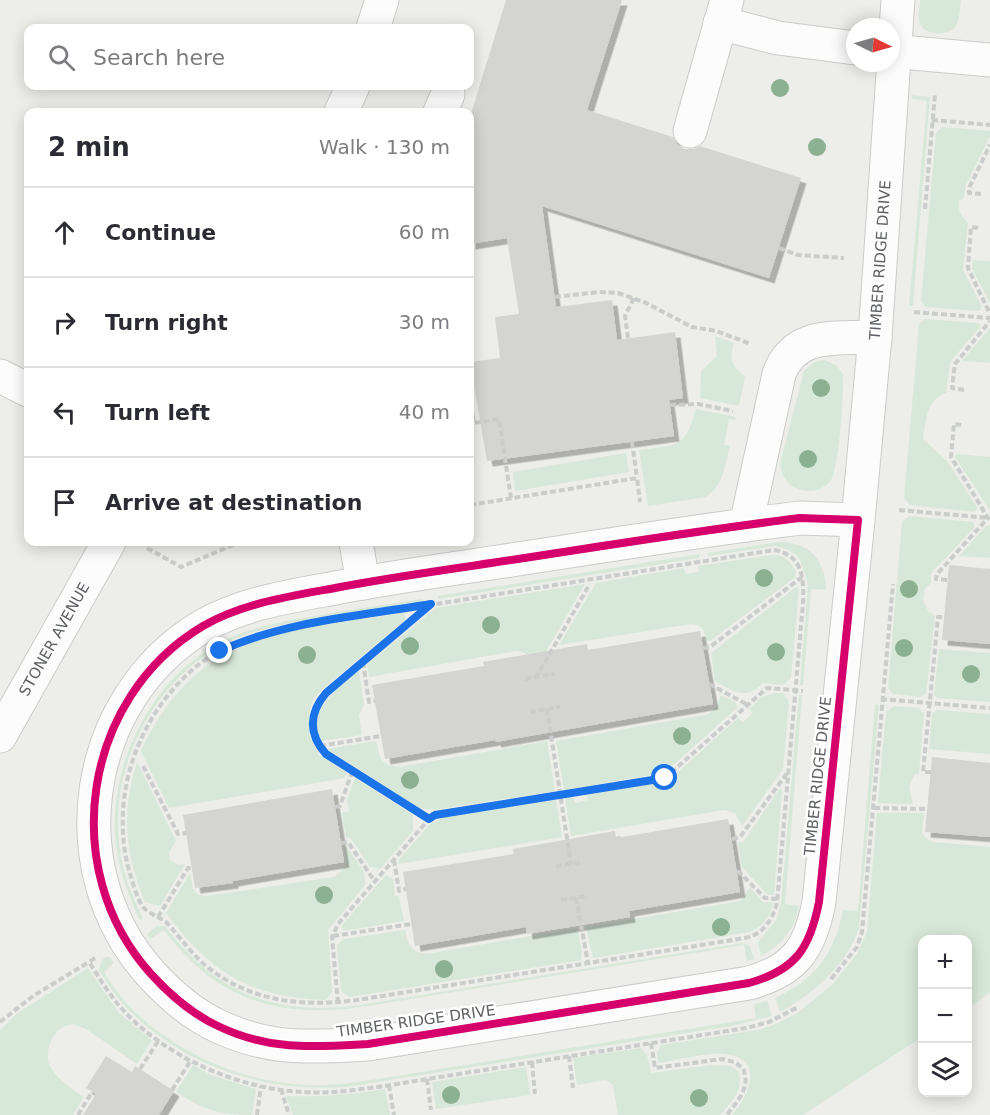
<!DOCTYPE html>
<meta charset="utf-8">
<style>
body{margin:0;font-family:"DejaVu Sans",sans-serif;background:#f2f2f3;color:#2b2b33}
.controls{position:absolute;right:18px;bottom:18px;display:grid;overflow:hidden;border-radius:12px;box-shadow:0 3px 15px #0003}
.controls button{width:54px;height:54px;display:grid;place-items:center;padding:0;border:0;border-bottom:2px solid #e1e1e2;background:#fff;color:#2b2b33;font:30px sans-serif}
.compass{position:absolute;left:846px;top:18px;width:54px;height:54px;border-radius:50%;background:#fff;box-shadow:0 3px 15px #0003;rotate:95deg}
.stop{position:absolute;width:18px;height:18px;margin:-14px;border:4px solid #1a73e8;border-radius:50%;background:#fff}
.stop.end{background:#1a73e8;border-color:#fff;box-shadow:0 2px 6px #0008}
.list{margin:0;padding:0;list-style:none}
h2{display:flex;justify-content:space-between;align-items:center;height:78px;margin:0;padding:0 24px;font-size:26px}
h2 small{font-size:20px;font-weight:400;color:#7c7c81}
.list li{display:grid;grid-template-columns:39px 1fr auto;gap:18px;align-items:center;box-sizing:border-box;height:90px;padding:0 24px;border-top:2px solid #e1e1e2}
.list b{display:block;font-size:22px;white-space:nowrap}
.list em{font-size:20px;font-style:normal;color:#7c7c81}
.icon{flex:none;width:33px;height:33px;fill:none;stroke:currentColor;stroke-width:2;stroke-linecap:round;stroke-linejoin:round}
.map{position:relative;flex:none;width:990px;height:1115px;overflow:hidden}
.search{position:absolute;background:#fff;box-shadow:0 3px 15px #0003;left:24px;top:24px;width:450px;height:66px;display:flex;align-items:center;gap:15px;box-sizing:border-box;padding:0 21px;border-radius:12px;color:#7c7c81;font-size:22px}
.panel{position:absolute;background:#fff;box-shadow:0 3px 15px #0003;left:24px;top:108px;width:450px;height:438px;border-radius:12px}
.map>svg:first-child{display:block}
.green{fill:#d8e8d8}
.building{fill:#d4d4d2;filter:url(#shadow)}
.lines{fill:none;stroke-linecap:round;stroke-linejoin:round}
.minor-casing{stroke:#cbcbcb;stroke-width:35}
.path{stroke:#cacdcc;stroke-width:4;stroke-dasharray:6 3;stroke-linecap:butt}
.minor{stroke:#fcfcfc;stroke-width:33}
.cycleway-casing{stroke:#fff;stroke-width:11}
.cycleway{stroke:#d6006c;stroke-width:8}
.tree{fill:#8cb092}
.route{stroke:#1a73e8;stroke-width:8}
.labels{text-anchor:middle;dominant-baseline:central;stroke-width:5;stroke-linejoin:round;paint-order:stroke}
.street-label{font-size:15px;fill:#5e6066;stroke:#fff}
</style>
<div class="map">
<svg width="990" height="1115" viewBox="0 0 990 1115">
<defs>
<filter id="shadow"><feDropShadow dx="5.5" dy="5.5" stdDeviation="0" flood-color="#0004"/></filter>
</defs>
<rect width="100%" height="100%" fill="#edede9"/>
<!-- green -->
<path class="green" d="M920,0H961C960,7 960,17 957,24C952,36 926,37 920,24C917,18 920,7 920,0Z
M912,95L930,97L913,306H909L927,101L912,99Z
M942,127L990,131V136L965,187L964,197L959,201C958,211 961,216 968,223L963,270L982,307L979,311L926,307L921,301L936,133Z
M973,260L990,261V303L972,269Z
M925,319L979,323L981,326L950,362L946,393C926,400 926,421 923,439L947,461L977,507L975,512L910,505L904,498L919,324Z
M990,328V363L962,361Z
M715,336L734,343C729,357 732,369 745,376L739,406L700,398L701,371L717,356Z
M824,360L836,365L843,374C844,390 839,469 831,480C823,491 810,493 798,489C786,485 782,475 780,464L804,371L815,362Z
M696,409L736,417L735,420L729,419L724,445L730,446C725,465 723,486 706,497L648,506L639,450C677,445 685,449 696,409Z
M626,453L629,472L515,491L513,472Z
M956,454L990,457V510L955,457Z
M909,516L973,522L975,527L931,573V583L925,589L923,601L929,612L935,616L926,693L921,697L893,694L888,688L902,522Z
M990,525V558L959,556L985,527Z
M778,542C810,542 825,559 826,590L811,589L803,685H800L808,583L799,558L789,550L776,546L708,556V553Z
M699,554V558L438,599V596Z
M773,555C786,556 791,561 796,573L794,578L710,641H706C705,630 703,625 691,624L559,645L596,583L684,568L686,574L699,572L698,566Z
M585,584L537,667C531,657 527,652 516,651L369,677L367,664L436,608Z
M796,587L799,589L791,678L783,685L763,683C746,701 733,691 715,681L711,653Z
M421,599L422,602C394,606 366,611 337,615C302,621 265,626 232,640C155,675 107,768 120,850C123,875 133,897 143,919L140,920C129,898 121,876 117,851C104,768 152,674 228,639C259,624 293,620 326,614C357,609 389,604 421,599Z
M403,613L405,615V620L319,692L312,702L309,713V735L319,755L347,773L345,778L169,808L141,751C198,629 285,632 403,613Z
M939,649L990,653V702L938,698L934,695Z
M359,671L364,705L359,715L362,735L321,741C305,709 338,689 359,671Z
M776,693H783L789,701L783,769L742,826L735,813L724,810L571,836L565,798L573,797L575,803L588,800L587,795L668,781L738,718L743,722L753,713L749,709L761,697Z
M721,695L734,701L738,707L670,768L657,774L564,790L556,741L705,715C715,711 718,706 721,695Z
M799,695H802L785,904L799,906C796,928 781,946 761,956L758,942L776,920L781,902Z
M875,704L879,705L859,928C847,965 813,994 780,1012L775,998C816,979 834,954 843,910L858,911Z
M894,706L919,708L924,714L919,773L914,775L909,787L913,804L878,803L886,712Z
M937,710L990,714V754L929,749L932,714Z
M376,741C380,759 380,765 400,767L547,741L555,791L434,810L419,808L327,749Z
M137,762L176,841L169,853L170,860L179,865L185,864L160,906L145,902C125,853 121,813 137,762Z
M355,778L413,815V831L380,869L370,867L350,837L346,838L342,813L349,811L347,800Z
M780,788L782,790L774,895H768L742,867L738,842H743Z
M556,800L562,837L399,864L398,861L430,824L442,818Z
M877,813H924L922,833L927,839L934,842L990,847V993L968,1008V940H922V1037L803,1115H732C749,1095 766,1059 725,1054C706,1052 678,1060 658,1063L657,1053L661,1045L758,1030L776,1024L796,1014L832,985L857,954L867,932Z
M344,847H347L364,872L365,885L328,930L332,992L326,1000C249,997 211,973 166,913L190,873L193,889L198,895L207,896L334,877C347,868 347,861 344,847Z
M386,875L393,879L395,896H399L404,921L343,931L342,925Z
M750,887L763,902L773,903C770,918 763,926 750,932L593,958L586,927L735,902L742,900Z
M157,926H165C216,994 277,1017 360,1005L743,943L750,946L754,959L747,961L744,945L361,1007C278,1019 215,999 164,930L150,939L147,934Z
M577,928L582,952L581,960L349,997L341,991L337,945L344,939L405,930C408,945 411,952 427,954Z
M106,957H110L114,963L104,972C113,985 122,1000 135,1012C179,1054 243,1082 305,1085C329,1086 353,1083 378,1079L756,1018L754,1004L767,1001L772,1016L731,1026L345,1087C267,1092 191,1069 133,1014C119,1001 109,986 99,970L102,960Z
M88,968L119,1013L152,1040L137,1064L86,1029L73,1024C69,1025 63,1026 60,1029C51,1036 45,1053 49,1064C55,1078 72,1089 84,1097L73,1115H0V1030L18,1013Z
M641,1048L647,1055L651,1073L712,1065L730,1066L738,1071C745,1088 731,1103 720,1115H618L613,1085L606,1080L577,1085L573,1058Z
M193,1065L211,1075L256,1089L252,1115C218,1115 205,1110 176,1092Z
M526,1067L530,1095L436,1109L432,1082Z
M385,1089L390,1115H293L286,1096C320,1097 352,1095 385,1089Z"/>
<!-- building -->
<path class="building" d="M506,0H622L587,110L673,137L677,144L684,149H694L700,146L801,178L769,278L542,206L556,307L612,300L617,340L675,332L683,398L669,400L674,436L487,461L470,362L500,358L495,317L519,314L507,238L470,244V117Z
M949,565L990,569V644L942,640Z
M700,631L713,704L496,742L495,740L385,759L372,685L484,666L483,662L587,644L588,650Z
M932,757L990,763V837L925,832Z
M332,789L344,862L233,881V883L195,888L183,815Z
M728,819L740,892L629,911L630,917L527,934L526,927L415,946L403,872L514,854L513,849L615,831L616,838Z
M106,1056L132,1072L135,1066L174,1091L159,1115H83L96,1094L86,1088Z"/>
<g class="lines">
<!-- minor casing -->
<g class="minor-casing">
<g id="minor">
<path d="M720,23L778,38L855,48"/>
<path d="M373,28L382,0"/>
<path d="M891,51L990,60"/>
<path d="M341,112L353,86"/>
<path d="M440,112L448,94"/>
<path d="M690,131L727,0"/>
<path d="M0,376L28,390"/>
<path d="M800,518L858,520L819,902C810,948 796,970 749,983L368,1044C314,1047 271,1051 220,1027C193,1015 171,996 151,974C57,870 82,698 203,626C243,603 291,596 335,588C382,579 430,572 478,565C585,549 693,531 800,518Z"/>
<path id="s1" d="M858,520L875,337L898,0"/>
<path d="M746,525L779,374C795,331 836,339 875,337"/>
<path d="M356,542L363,583"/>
<path id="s2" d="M0,736L109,542"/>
</g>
</g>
<!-- path -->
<path class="path" d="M932,120L990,125
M981,194L969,193V188L990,145
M925,209L935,94
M978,228L971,227L968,268L990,314
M779,248L798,255L844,258
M555,297L600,292L618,293L646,303L692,327L716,331L751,344
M914,312L990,318
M628,338L625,316L634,298
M964,390L952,388L955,364L990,321
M470,397L474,423L499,419L511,498
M670,405L698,404L733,411
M632,442L637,478
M470,505L637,478L640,502
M899,510L989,518
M147,548L181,567L240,542
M774,550C803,555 804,578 803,603L777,903C772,920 764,934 745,938L357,1000C301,1007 251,1002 206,966C192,954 181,939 169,925C162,917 146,914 141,904C136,895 133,883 130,874C108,798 137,715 198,665C227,642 263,634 299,626Z
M947,580L936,579L937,574L988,518L951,457L954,424L961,425
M420,614L326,693C309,713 308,734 326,755L429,819
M703,648L710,647L802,577
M363,662L369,702L375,701
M536,678L588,587
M525,679L555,674
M709,684L748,705
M881,699L990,708
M547,709L571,864
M530,712L560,707
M320,746L381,736
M143,766L178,834L186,833
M931,772H923L938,617H944
M335,807L340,806L352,772
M874,808L927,809
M732,839L740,837L788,772
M341,843L348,842L375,882
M394,860L399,891L406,889
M556,866L582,862
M737,872H739L765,898L778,899
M576,898L588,963
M561,900L588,896
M158,917L188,868H192
M333,936L411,924
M95,958L89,962C100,979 110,996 124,1011C167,1058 241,1090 305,1092C329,1094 354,1090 378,1087L746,1028L769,1022L798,1007
M831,979L857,947L862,932L893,584
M338,1003L332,937L338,924L429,819L435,815L665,778L767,688L803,691
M0,1022L33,996L89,962
M651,1043L655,1068L722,1059L734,1062L743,1068C751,1088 738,1100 727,1115
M569,1056L573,1088
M532,1062L535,1094
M140,1069L159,1040
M427,1079L431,1110
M389,1085L394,1115
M281,1089L289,1115
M172,1090L191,1060
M78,1115L92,1092
M257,1115L261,1086"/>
<!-- minor -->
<use href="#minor" class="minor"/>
<!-- cycleway casing -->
<g class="cycleway-casing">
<path id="cycleway" d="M800,518L858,520L819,902C810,948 796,970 749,983L368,1044C314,1047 271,1051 220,1027C193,1015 171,996 151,974C57,870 82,698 203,626C243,603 291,596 335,588C382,579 430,572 478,565C585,549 693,531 800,518Z"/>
</g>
<!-- cycleway -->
<use href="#cycleway" class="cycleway"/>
</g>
<!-- trees -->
<g class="tree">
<circle cx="780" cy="88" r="9"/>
<circle cx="817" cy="147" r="9"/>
<circle cx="821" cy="388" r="9"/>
<circle cx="808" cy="459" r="9"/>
<circle cx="764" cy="578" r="9"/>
<circle cx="909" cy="589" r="9"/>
<circle cx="491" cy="625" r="9"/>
<circle cx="410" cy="646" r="9"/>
<circle cx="904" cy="648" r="9"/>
<circle cx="776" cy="652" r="9"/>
<circle cx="307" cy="655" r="9"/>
<circle cx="971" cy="674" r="9"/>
<circle cx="682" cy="736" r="9"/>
<circle cx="410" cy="780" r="9"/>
<circle cx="324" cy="895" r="9"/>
<circle cx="721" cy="927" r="9"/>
<circle cx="444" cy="969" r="9"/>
<circle cx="451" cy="1095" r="9"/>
<circle cx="699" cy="1098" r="9"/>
</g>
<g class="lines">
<!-- route -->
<path class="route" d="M220,651C285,621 361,616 431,604L326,693C309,713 308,734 326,754L429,819L435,815L665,778"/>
</g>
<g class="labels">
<!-- street labels -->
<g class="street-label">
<text stroke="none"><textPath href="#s1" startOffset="261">TIMBER RIDGE DRIVE</textPath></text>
<text stroke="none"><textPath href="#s2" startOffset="111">STONER AVENUE</textPath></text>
<text transform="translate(818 776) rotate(-84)">TIMBER RIDGE DRIVE</text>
<text transform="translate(416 1021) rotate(-8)">TIMBER RIDGE DRIVE</text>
</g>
</g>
</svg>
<div class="controls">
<button>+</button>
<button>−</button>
<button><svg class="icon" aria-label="layers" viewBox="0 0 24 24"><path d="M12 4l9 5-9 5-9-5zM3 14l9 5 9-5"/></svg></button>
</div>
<svg class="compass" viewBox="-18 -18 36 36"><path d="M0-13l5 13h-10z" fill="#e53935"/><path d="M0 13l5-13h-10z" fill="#7c7c81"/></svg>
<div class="stop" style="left:665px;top:778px"></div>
<div class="stop end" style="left:220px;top:651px"></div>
<div class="search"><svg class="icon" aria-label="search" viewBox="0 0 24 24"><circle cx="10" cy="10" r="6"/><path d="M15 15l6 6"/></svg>Search here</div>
<section class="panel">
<h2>2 min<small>Walk · 130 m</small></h2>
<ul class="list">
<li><svg class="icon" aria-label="ahead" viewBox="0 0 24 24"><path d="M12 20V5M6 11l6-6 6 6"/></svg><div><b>Continue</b></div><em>60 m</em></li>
<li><svg class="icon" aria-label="right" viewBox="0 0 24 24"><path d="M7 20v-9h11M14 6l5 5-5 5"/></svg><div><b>Turn right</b></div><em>30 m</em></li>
<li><svg class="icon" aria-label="left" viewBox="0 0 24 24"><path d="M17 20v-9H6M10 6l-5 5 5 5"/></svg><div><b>Turn left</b></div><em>40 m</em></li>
<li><svg class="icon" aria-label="arrive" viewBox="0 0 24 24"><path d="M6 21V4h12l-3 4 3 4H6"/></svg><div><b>Arrive at destination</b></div></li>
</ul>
</section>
</div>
